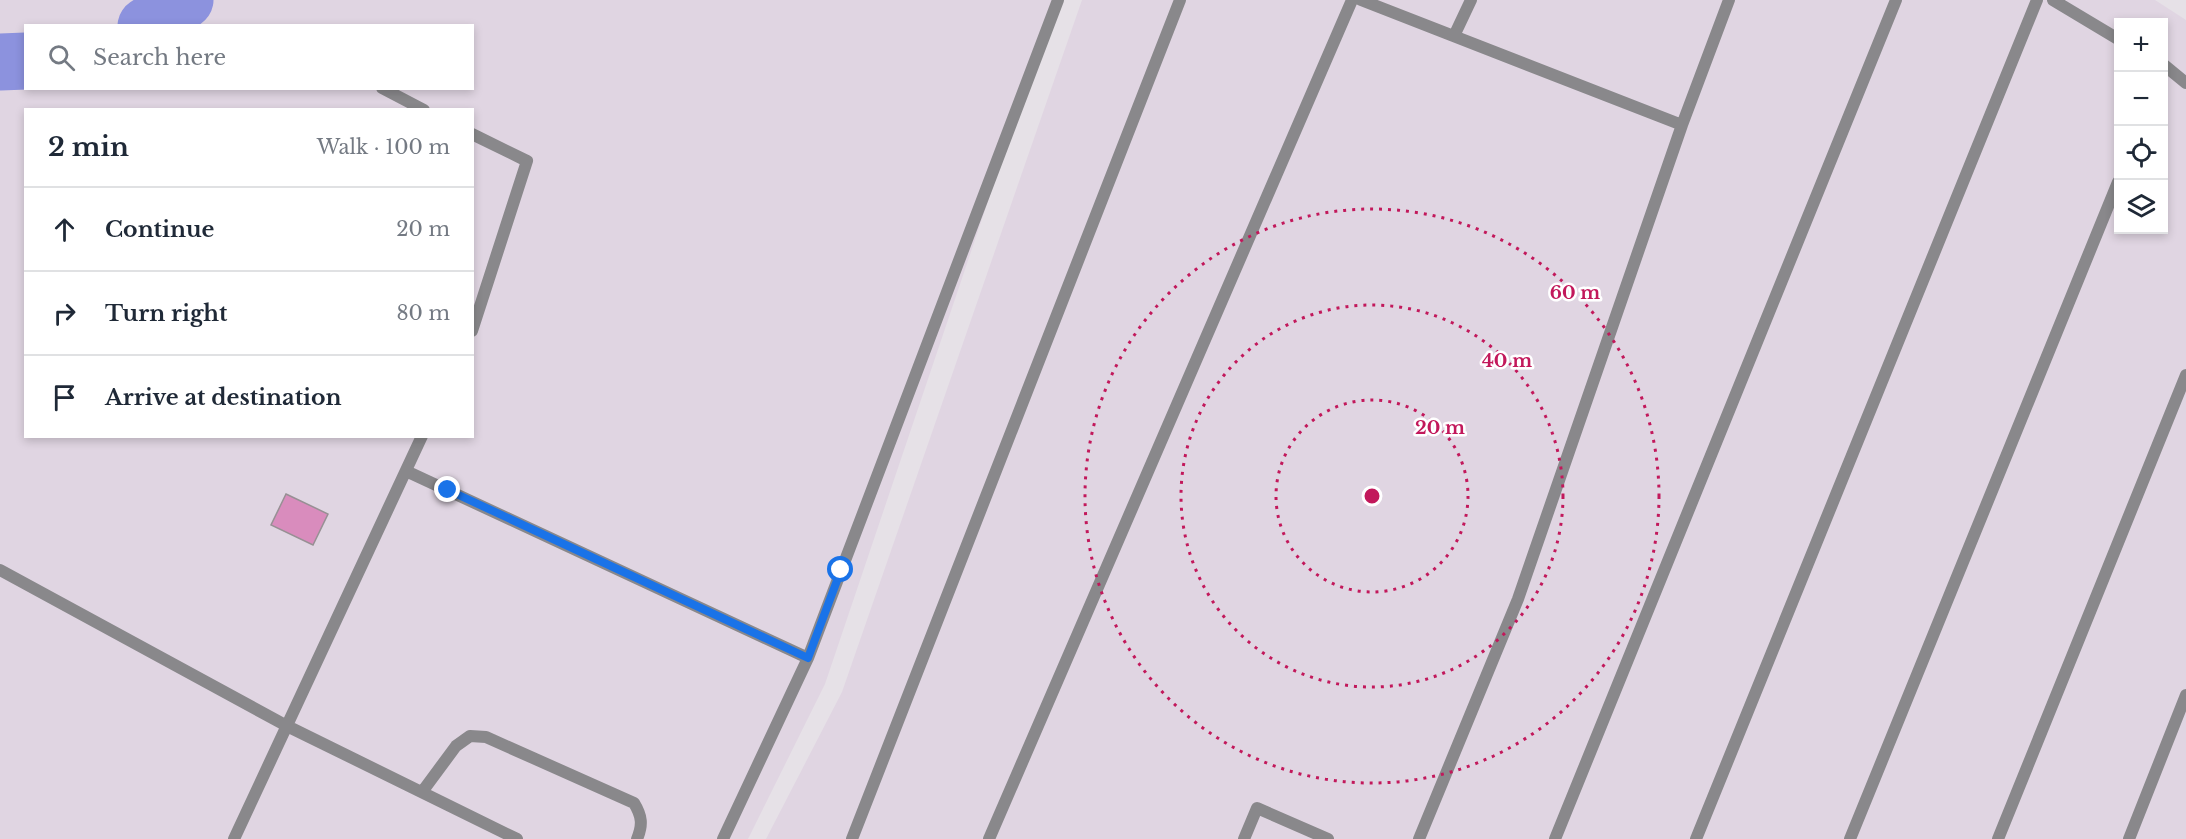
<!DOCTYPE html>
<meta charset="utf-8">
<style>
body{margin:0;font-family:"Libre Baskerville",serif;background:#f6f6f7;color:#1f2937}
.controls{position:absolute;right:18px;top:18px;display:grid;overflow:hidden;border-radius:0px;box-shadow:0 3px 9px #0003}
.controls button{width:54px;height:54px;display:grid;place-items:center;padding:0;border:0;border-bottom:2px solid #e0e1e3;background:#fff;color:#1f2937;font:30px sans-serif}
.stop{position:absolute;width:18px;height:18px;margin:-14px;border:4px solid #1a73e8;border-radius:50%;background:#fff}
.stop.end{background:#1a73e8;border-color:#fff;box-shadow:0 2px 6px #0008}
.list{margin:0;padding:0;list-style:none}
h2{display:flex;justify-content:space-between;align-items:center;height:78px;margin:0;padding:0 24px;font-size:26px}
h2 small{font-size:20px;font-weight:400;color:#747a83}
.list li{display:grid;grid-template-columns:39px 1fr auto;gap:18px;align-items:center;box-sizing:border-box;height:84px;padding:0 24px;border-top:2px solid #e0e1e3}
.list b{display:block;font-size:22px;white-space:nowrap}
.list em{font-size:20px;font-style:normal;color:#747a83}
.icon{flex:none;width:33px;height:33px;fill:none;stroke:currentColor;stroke-width:2;stroke-linecap:round;stroke-linejoin:round}
.map{position:relative;flex:none;width:2186px;height:839px;overflow:hidden}
.search{position:absolute;background:#fff;box-shadow:0 3px 9px #0003;left:24px;top:24px;width:450px;height:66px;display:flex;align-items:center;gap:15px;box-sizing:border-box;padding:0 21px;border-radius:0px;color:#747a83;font-size:22px}
.panel{position:absolute;background:#fff;box-shadow:0 3px 9px #0003;left:24px;top:108px;width:450px;height:330px;border-radius:0px}
.map>svg:first-child{display:block}
.built{fill:#e0d5e2;fill-rule:evenodd}
.lines{fill:none;stroke-linecap:round;stroke-linejoin:round}
.river{stroke:#8c92de;stroke-width:57}
.building{fill:#d98cbd;stroke:#979094;stroke-width:1.5}
.lane{stroke:#89888b;stroke-width:12}
.route{stroke:#1a73e8;stroke-width:8}
.ring{fill:none;stroke:#c2185b;stroke-width:3;stroke-dasharray:3 6}
.centre{fill:#c2185b;stroke:#fff;stroke-width:3}
.ring-label{font-size:18px;text-anchor:middle;font-weight:bold;fill:#c2185b;stroke:#fff;stroke-width:5;stroke-linejoin:round;paint-order:stroke}
</style>
<div class="map">
<svg width="2186" height="839" viewBox="0 0 2186 839">
<rect width="100%" height="100%" fill="#e6e1e7"/>
<!-- built -->
<path class="built" d="M0,0H1056L825,684L748,839H0ZM26,26H472V88H26ZM26,110H472V436H26Z
M1082,0H2155L2186,20V839H766L842,692ZM2118,22H2164V230H2118Z"/>
<g class="lines">
<!-- river -->
<path class="river" d="M146,26L185,0
M0,62L26,61"/>
</g>
<!-- building -->
<path class="building" d="M286,494L328,514L313,545L271,525Z"/>
<g class="lines">
<!-- lane -->
<path class="lane" d="M1361,0L1682,125
M2053,0L2118,39
M1454,36L1471,0
M2164,65L2186,83
M382,88L424,110
M472,134L527,161L472,331
M406,471L808,658
M0,570L287,726L517,839
M422,792L456,746L470,736L486,737L634,803C642,816 643,825 637,839
M234,839L422,436
M723,839L808,658L1058,0
M852,839L1180,0
M989,839L1352,0
M1244,839L1257,808L1328,839
M1419,839L1518,599L1682,125L1729,0
M1555,839L1896,0
M1696,839L2037,0
M1850,839L2118,182
M1998,839L2186,375
M2129,839L2186,695"/>
</g>
<g class="lines">
<!-- route -->
<path class="route" d="M448,490L808,658L841,570"/>
</g>
<!-- distance rings -->
<g class="ring">
<circle cx="1372" cy="496" r="96"/>
<circle cx="1372" cy="496" r="191"/>
<circle cx="1372" cy="496" r="287"/>
</g>
<circle cx="1372" cy="496" r="9" class="centre"/>
<g class="ring-label">
<text x="1575" y="299">60 m</text>
<text x="1507" y="367">40 m</text>
<text x="1440" y="434">20 m</text>
</g>
</svg>
<div class="controls">
<button>+</button>
<button>−</button>
<button><svg class="icon" aria-label="locate" viewBox="0 0 24 24"><circle cx="12" cy="12" r="6"/><path d="M12 2v4M12 18v4M2 12h4M18 12h4"/></svg></button>
<button><svg class="icon" aria-label="layers" viewBox="0 0 24 24"><path d="M12 4l9 5-9 5-9-5zM3 14l9 5 9-5"/></svg></button>
</div>
<div class="stop" style="left:841px;top:570px"></div>
<div class="stop end" style="left:448px;top:490px"></div>
<div class="search"><svg class="icon" aria-label="search" viewBox="0 0 24 24"><circle cx="10" cy="10" r="6"/><path d="M15 15l6 6"/></svg>Search here</div>
<section class="panel">
<h2>2 min<small>Walk · 100 m</small></h2>
<ul class="list">
<li><svg class="icon" aria-label="ahead" viewBox="0 0 24 24"><path d="M12 20V5M6 11l6-6 6 6"/></svg><div><b>Continue</b></div><em>20 m</em></li>
<li><svg class="icon" aria-label="right" viewBox="0 0 24 24"><path d="M7 20v-9h11M14 6l5 5-5 5"/></svg><div><b>Turn right</b></div><em>80 m</em></li>
<li><svg class="icon" aria-label="arrive" viewBox="0 0 24 24"><path d="M6 21V4h12l-3 4 3 4H6"/></svg><div><b>Arrive at destination</b></div></li>
</ul>
</section>
</div>
